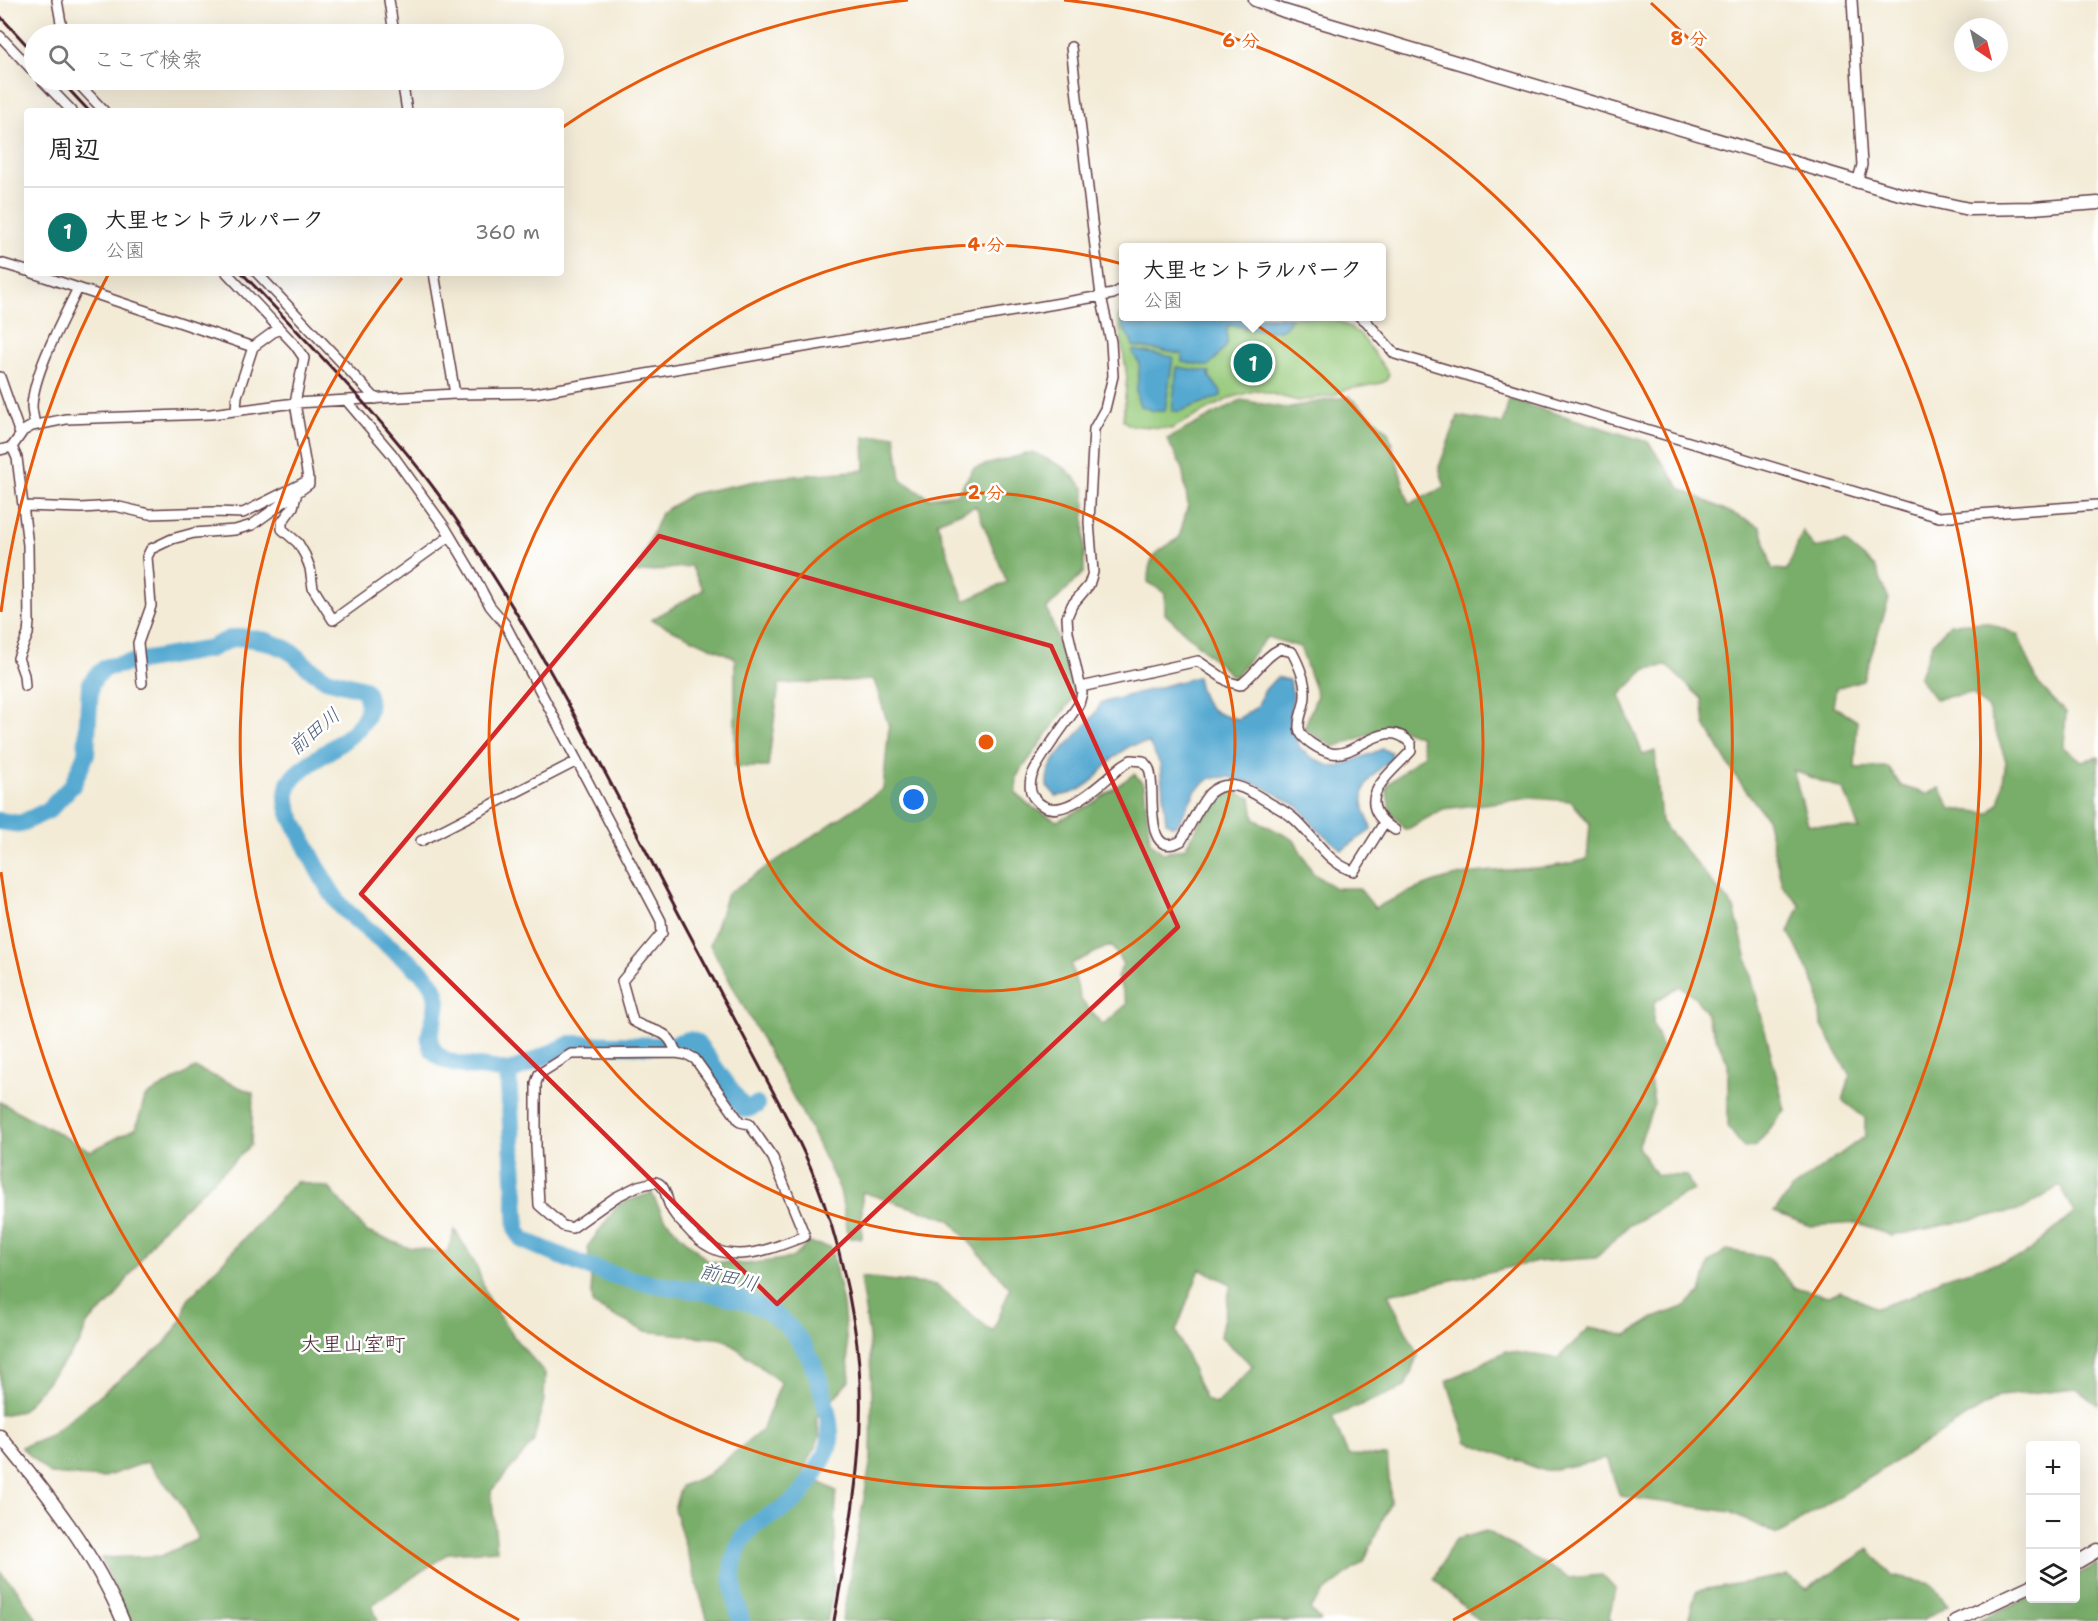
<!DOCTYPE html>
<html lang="ja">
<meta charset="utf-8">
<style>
body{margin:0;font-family:"Shantell Sans","Klee One",sans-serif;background:#f2f2f2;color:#222}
.controls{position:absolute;right:18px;bottom:18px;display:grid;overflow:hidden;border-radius:6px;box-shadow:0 6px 24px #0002}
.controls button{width:54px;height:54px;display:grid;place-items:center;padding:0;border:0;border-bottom:2px solid #e0e0e0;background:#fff;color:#222;font:30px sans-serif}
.compass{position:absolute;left:1954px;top:18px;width:54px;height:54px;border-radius:50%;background:#fff;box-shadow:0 6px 24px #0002;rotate:145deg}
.you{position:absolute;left:914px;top:800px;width:21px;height:21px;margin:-15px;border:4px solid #fff;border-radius:50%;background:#1a73e8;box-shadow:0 0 0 9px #1a73e833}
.badge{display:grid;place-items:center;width:39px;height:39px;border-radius:50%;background:#0f766e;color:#fff;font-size:20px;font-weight:700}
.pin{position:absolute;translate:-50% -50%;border:3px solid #fff;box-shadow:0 2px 6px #0006}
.popup{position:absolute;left:1119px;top:243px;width:267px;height:78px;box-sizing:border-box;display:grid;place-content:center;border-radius:6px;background:#fff;filter:drop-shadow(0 2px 4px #0005);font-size:20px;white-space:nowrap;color:#767676}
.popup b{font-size:22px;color:#222}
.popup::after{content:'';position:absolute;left:50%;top:100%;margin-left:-12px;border:12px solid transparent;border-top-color:#fff}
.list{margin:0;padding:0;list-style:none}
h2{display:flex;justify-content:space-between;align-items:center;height:78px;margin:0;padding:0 24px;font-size:26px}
h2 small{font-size:20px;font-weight:400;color:#767676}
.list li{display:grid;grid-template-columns:39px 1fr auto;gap:18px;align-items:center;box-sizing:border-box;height:90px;padding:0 24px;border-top:2px solid #e0e0e0}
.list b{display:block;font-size:22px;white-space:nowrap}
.list p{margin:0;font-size:20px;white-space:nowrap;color:#767676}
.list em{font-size:20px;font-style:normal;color:#767676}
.icon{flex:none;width:33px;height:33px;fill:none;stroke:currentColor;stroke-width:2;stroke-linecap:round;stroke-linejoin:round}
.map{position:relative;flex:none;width:2098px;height:1621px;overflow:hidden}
.search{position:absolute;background:#fff;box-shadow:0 6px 24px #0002;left:24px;top:24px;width:540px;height:66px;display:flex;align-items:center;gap:15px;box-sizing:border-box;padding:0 21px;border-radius:33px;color:#767676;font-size:22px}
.panel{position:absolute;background:#fff;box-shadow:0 6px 24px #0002;left:24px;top:108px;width:540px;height:168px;border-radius:6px}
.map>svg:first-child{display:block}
.green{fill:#97ca7b;stroke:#707453;stroke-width:1.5}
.forest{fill:#79ae6b;stroke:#62664b;stroke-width:1.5;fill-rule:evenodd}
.water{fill:#55a9d1;stroke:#50647e;stroke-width:1.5}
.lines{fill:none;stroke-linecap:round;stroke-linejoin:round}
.river{stroke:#55a9d1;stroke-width:18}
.minor-casing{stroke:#633e45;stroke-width:12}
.tertiary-casing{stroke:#633e45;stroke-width:15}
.minor{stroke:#fff;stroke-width:9}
.tertiary{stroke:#fff;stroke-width:12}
.rail{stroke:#4a1f2b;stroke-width:3}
.marked{fill:none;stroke:#d62828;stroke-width:4.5;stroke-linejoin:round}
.ring{fill:none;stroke:#e8590c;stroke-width:3}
.labels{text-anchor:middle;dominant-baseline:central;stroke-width:5;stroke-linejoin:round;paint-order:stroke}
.water-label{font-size:20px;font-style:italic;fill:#4f5d76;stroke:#fff}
.quarter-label{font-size:21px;fill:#4a1f2b;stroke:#fff}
.centre{fill:#e8590c;stroke:#fff;stroke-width:3}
.ring-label{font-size:18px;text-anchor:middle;font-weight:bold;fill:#e8590c;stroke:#fff;stroke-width:5;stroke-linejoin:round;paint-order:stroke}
</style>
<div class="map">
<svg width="2098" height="1621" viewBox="0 0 2098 1621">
<rect width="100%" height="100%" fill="#fff"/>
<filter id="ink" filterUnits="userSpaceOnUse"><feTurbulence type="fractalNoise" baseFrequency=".0167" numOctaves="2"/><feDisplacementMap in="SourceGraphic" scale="12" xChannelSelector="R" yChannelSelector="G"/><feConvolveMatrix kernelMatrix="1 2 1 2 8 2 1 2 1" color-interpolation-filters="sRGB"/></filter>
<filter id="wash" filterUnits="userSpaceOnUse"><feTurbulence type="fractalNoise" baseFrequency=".008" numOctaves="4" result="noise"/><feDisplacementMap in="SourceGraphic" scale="24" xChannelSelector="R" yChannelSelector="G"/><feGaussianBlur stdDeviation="1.35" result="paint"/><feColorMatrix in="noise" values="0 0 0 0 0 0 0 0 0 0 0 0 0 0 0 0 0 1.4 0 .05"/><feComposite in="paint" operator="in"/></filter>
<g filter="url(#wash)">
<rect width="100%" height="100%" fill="#f3ebd6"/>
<!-- green -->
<path class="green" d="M1124,308V316L1332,317L1360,334L1389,374L1386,381L1381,383L1344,390L1335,395L1298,401L1257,390L1230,398L1171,429L1129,425L1123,420L1127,377L1118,318Z"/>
<!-- forest -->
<path class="forest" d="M1349,396L1388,431L1409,504L1445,487L1439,467L1458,416L1503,424L1509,399L1648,442L1681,489L1761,527L1772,569L1787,570L1803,531L1814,548L1845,542L1875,567L1889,599L1863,680L1836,688L1833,706L1857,721L1855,768L1888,767L1901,786L1927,794L1940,788L1951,809L1990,813L2000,801L2006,761L1988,709L1972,693L1935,699L1919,678L1933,643L1950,624L1987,622L2018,635L2038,683L2066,713L2064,747L2082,761L2098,757V1405L2076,1388L2000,1396L1777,1535L1731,1512L1620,1496L1607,1459L1545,1471L1467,1442L1447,1381L1506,1351L1558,1358L1589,1328L1627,1335L1654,1318L1683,1307L1701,1293L1709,1262L1727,1250L1767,1257L1794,1287L1828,1296L1841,1291L1876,1308L1910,1297L1940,1279L1980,1267L2022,1257L2074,1213L2060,1186L2023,1209L1892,1236L1859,1223L1810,1226L1774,1212L1793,1188L1865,1136V1118L1843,1101L1850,1076L1821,1024L1818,991L1789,932L1800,905L1782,885L1766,817L1734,774L1705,725L1702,699L1667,666L1646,669L1620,695L1643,755L1655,751L1661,822L1734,908L1785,1110L1755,1147L1744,1148L1728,1127V1064L1704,1010L1695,997L1680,986L1654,1002L1653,1024L1662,1048L1650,1079L1654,1104L1638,1147L1656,1175L1687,1176L1693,1190L1628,1226L1596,1258L1534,1262L1388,1294L1418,1355L1405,1387L1332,1417L1348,1455L1387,1456L1391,1501L1364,1561L1323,1593L1310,1609L1321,1621H842L871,1459L872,1394L869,1337L860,1277L936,1285L993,1332L1010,1288L949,1219L862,1192V1238H849L840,1190L809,1126L710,945L727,894L883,789L889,727L874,680L779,684L768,767H735V658L651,620L703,590L691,566L636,573L661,513L691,494L771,478L865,470L864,437L895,435L901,480L929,498L957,494L974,468L1033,452L1065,468L1085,489L1084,572L1047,609L1077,693L1017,776L1016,793L1027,804L1057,821L1090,805L1134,774L1144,784L1150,842L1163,853L1185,848L1214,798L1232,791L1251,798L1254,819L1294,840L1313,873L1335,888H1359L1375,908C1403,894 1431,881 1462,875C1504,867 1545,872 1587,859L1590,824L1571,801L1532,798L1443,809L1406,830L1390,811L1386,786L1424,754L1420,736L1393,726L1334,747L1304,729L1317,695L1300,647L1267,637L1234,678L1165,614V593L1148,582C1148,554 1157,552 1179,538L1188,505L1182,467L1167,439L1241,400L1285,408ZM976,506L1007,582L964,601L937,522ZM1793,770L1844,790L1859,829L1808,824ZM1111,945L1123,964L1117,977L1127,1004L1103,1025L1081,1000L1071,964ZM1200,1269L1231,1284L1220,1336L1253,1366L1216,1404L1205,1399L1176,1331Z
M195,1068L253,1093L251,1145L160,1231L113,1300L87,1324L80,1343L22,1411L0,1415V1102L91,1151L136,1128L145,1097Z
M296,1181L329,1188L367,1232L407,1247L447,1252L455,1230L477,1267L488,1299L516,1340L545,1373L544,1400L533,1443L491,1491L497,1550L449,1553L372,1605L378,1621H129L101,1558L161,1556L198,1539L179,1500L147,1462L102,1478L50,1474L21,1447L50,1435L164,1344L182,1320L187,1301Z
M652,1193L663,1216L680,1235L708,1261L746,1264L792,1258L809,1243L831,1247L843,1304L850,1380L816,1418L820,1436L803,1473L836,1491L834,1588L827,1621H708L674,1509L681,1486L707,1475L762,1430L781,1383L725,1339L644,1331L593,1305L588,1246L619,1204Z
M1486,1531L1569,1578L1602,1575L1615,1589L1609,1618L1612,1621H1479L1434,1579L1454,1540Z
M1869,1549L1892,1576L1931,1584L1948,1605L1922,1621H1688L1696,1591L1787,1575L1807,1589Z
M2098,1564V1621H1977L2030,1598H2076V1575Z
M0,1572L16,1588L38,1621H0Z"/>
<!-- water -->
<path class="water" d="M1124,317V316L1291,317C1285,342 1248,326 1229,325L1227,330V345L1209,366L1182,362V354L1133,346C1131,334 1118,329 1124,317Z
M1133,350L1173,357L1165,411H1154L1140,406C1132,390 1141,378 1139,362L1133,354Z
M1177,367L1210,372L1209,376L1221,392V396L1180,411H1172Z
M1197,677C1202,704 1210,715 1238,719L1257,707L1265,690L1277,677L1289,680L1293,695L1289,720L1300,748L1311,757L1327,765L1338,767L1382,749L1391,752L1392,758C1376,771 1358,785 1364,808C1365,817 1371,821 1371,830L1342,850L1316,828L1299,807L1262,786L1230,777L1211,778L1196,790L1178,824L1173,826L1166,822L1160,764L1149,743C1143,744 1135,744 1130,746C1100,762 1097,793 1056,796L1047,786C1047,781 1047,775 1049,771C1058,747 1089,729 1101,703Z"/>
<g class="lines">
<!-- river -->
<path class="river" d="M0,821L20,824L49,810L73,784L86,754L90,685L96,676L107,667L209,649L230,639L241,637L266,641L284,648L294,654L309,668L326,679L364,689C389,733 302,756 289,784C285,796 287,805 291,816C304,841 325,888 343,908C361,926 383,941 403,957C414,966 426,974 433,986C446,1011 420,1034 434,1051C451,1072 486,1063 508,1073L517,1230L523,1240C562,1257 601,1274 643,1282C682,1290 726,1291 762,1308C801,1327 818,1368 826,1407C828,1417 831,1429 830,1439C829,1453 808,1487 797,1498C777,1518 755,1514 739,1546C726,1572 735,1595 741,1621
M508,1073L571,1044L668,1046L689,1040L695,1042L700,1047L744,1109H747L756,1105"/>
</g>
</g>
<g filter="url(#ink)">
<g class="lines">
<!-- minor casing -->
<g class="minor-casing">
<path id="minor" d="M57,0L63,34
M389,0L394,34
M1852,0L1862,165L1857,183
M0,36L34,72
M1071,47L1101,296L1111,342L1113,376L1105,409L1094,429L1089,522L1093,572L1089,585L1072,605L1067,617L1068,632L1082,693L1079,704C1065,725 1043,752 1033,773C1029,781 1029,793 1035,799C1059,829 1104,780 1123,765L1131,760L1143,761C1145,764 1148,766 1149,769C1157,785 1141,862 1181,841C1188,830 1201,802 1210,793C1229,776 1250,791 1268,802C1276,807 1285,811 1292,817C1312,833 1328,865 1354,871L1384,823
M42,80L72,111
M75,80L104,111
M402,80L407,111
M0,263L27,271
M33,273L253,347
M257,273L376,399
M434,273L455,394
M1359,316L1366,321L1395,354L1939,517L2098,505
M0,377L20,434
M347,401L392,454L446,529L474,576L490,606L505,624L658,915L661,921L662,933L622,981L633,1021C653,1034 668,1026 676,1053L688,1055L695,1059L740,1122L749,1124L773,1158L805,1236C760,1253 722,1270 686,1227C679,1220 673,1214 669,1204C666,1196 665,1184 655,1182L638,1186L616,1197L572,1228L563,1226L539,1205L536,1146V1083L539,1074L571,1054L676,1053
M236,410L237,396L253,347L279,328
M35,425C34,419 32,412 32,406C34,371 63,320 78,288
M12,447L17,458L28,545L29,622L28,634L18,658L24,675L25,686
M0,450L12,447L23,431L32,426L66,419L211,414L295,403L455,394L535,393L1113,294L1124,288
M297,493L293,507L282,522V529L298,543L305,555L310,568L313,588L333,620L450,536
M24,506L81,508L115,506L149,514L215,512L243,513L309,480
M142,683L138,643L151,606L147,557L151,549L172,539L194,533L235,530L252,525L309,484L295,403L304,358L295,345L227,273
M1081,687L1198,661L1229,682L1240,685C1256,674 1263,657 1280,649L1292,652C1299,665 1306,681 1305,696C1305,706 1298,718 1299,728C1300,739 1320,750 1331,753C1355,759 1385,714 1411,744V751C1389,776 1349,801 1395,830
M421,841L577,761"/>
</g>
<!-- tertiary casing -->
<g class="tertiary-casing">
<path id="tertiary" d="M1255,0L1284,11L1900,194L1969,209L2033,208L2098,203
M0,1436C47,1493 94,1552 123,1621
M2076,1563L2098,1550
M1955,1621L2030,1586"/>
</g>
<!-- minor -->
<use href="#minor" class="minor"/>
<!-- tertiary -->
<use href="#tertiary" class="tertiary"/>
<!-- rail -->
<path class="rail" d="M0,16L34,53
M60,80L89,111
M242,273C309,344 378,413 436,491C537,630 611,786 691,937C717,987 744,1036 770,1086C786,1116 802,1145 814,1176C833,1224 846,1273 854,1324C871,1423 851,1523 834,1621"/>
</g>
</g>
<!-- marked area -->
<path class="marked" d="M659,536L1051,646L1178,927L777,1304L361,894Z"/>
<!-- distance rings -->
<g class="ring">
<circle cx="986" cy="742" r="249"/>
<circle cx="986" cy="742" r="497"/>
<path d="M563 127A746 746 0 0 1 908 0M1064 0A746 746 0 1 1 402 278"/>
<path d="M519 1620A994 994 0 0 1 1 872M1 612A994 994 0 0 1 108 275M1651 3A994 994 0 0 1 1453 1620"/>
</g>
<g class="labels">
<!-- water labels -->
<g class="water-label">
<text transform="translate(314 731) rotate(-40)">前田川</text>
<text transform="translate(729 1277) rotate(14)">前田川</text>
</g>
<!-- quarter labels -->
<g class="quarter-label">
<text x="353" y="1344">大里山室町</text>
</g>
</g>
<circle cx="986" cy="742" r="9" class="centre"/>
<g class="ring-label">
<text x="1689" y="45">8 分</text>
<text x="1241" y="47">6 分</text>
<text x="986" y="251">4 分</text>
<text x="986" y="499">2 分</text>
</g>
</svg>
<div class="controls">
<button>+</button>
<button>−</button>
<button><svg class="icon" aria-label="layers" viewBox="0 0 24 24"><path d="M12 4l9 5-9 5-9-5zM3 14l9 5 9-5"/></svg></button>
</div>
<svg class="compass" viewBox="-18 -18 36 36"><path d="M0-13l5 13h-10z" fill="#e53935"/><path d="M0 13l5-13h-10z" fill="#767676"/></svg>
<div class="you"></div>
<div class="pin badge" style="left:1253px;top:363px">1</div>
<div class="popup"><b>大里セントラルパーク</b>公園</div>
<div class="search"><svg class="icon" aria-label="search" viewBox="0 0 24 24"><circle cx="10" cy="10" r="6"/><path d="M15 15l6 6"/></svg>ここで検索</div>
<section class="panel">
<h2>周辺<small></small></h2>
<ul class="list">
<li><span class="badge">1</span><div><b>大里セントラルパーク</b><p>公園</p></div><em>360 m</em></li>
</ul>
</section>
</div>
